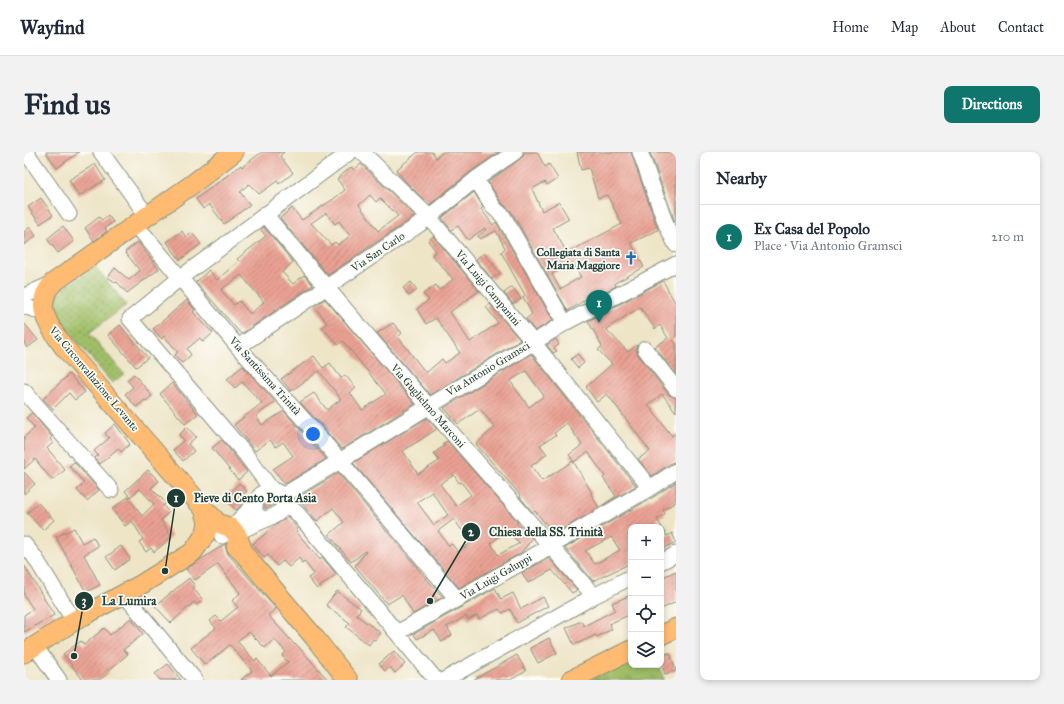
<!DOCTYPE html>
<meta charset="utf-8">
<style>
body{margin:0;font-family:"IM FELL Great Primer",serif;background:#f2f2f3;color:#1f2937}
.controls{position:absolute;right:12px;bottom:12px;display:grid;overflow:hidden;border-radius:8px;box-shadow:0 2px 6px #0003}
.controls button{width:36px;height:36px;display:grid;place-items:center;padding:0;border:0;border-bottom:1px solid #e0e1e3;background:#fff;color:#1f2937;font:20px sans-serif}
.you{position:absolute;left:289px;top:282px;width:14px;height:14px;margin:-10px;border:3px solid #fff;border-radius:50%;background:#1a73e8;box-shadow:0 0 0 6px #1a73e833}
.badge{display:grid;place-items:center;width:26px;height:26px;border-radius:50%;background:#0f766e;color:#fff;font-size:13px;font-weight:700}
.pin{position:absolute;translate:-50% -33px;filter:drop-shadow(0 1px 2px #0008)}
.pin::after{content:'';position:absolute;top:21px;width:14px;height:12px;background:inherit;clip-path:polygon(0 0,100% 0,50% 100%)}
.list{margin:0;padding:0;list-style:none}
h2{display:flex;justify-content:space-between;align-items:center;height:52px;margin:0;padding:0 16px;font-size:17px}
h2 small{font-size:13px;font-weight:400;color:#747a83}
.list li{display:grid;grid-template-columns:26px 1fr auto;gap:12px;align-items:center;box-sizing:border-box;height:64px;padding:0 16px;border-top:1px solid #e0e1e3}
.list b{display:block;font-size:15px;white-space:nowrap}
.list p{margin:0;font-size:13px;white-space:nowrap;color:#747a83}
.list em{font-size:13px;font-style:normal;color:#747a83}
.icon{flex:none;width:22px;height:22px;fill:none;stroke:currentColor;stroke-width:2;stroke-linecap:round;stroke-linejoin:round}
.map{position:relative;flex:none;width:652px;height:528px;overflow:hidden;border-radius:8px}
header{display:flex;align-items:center;gap:24px;box-sizing:border-box;height:56px;padding:0 20px;background:#fff;border-bottom:1px solid #e0e1e3}
header strong{font-size:19px}
nav{display:flex;gap:22px;margin-inline-start:auto;font-size:14px}
.intro{display:flex;align-items:center;justify-content:space-between;box-sizing:border-box;height:96px;padding:0 24px}
h1{margin:0;font-size:28px}
.button{padding:10px 18px;border-radius:8px;background:#0f766e;color:#fff;font-size:14px;font-weight:700}
main{display:flex;gap:24px;padding:0 24px}
aside{flex:1;background:#fff;border-radius:8px;box-shadow:0 2px 6px #0003}
.map>svg:first-child{display:block}
.grass{fill:url(#grass-dots);stroke:#607e4e}
.park{fill:url(#park-tufts);stroke:#607e4e}
.building{fill:url(#building-hatch);fill-rule:evenodd}
.lines{fill:none;stroke-linecap:round;stroke-linejoin:round}
.minor-casing{stroke:#86917e;stroke-width:17}
.major-casing{stroke:#86917e;stroke-width:21}
.minor{stroke:#fff;stroke-width:15}
.major{stroke:#ffbb71;stroke-width:19}
.labels{text-anchor:middle;dominant-baseline:central;stroke-width:3.5;stroke-linejoin:round;paint-order:stroke}
.street-label{font-size:11px;fill:#1f3d34;stroke:#fdfcf7}
.poi-label{font-size:11px;font-weight:bold;fill:#1f3d34;stroke:#fdfcf7;text-anchor:end}
.leader{fill:none;stroke:#1f3d34;stroke-width:1.5}
.callout-dot{fill:#1f3d34;stroke:#fdfcf7;stroke-width:1.5}
.mark-label{font-size:12px;text-anchor:middle;font-weight:bold;fill:#fff}
.callout-label{font-size:12px;text-anchor:middle;font-weight:bold;fill:#1f3d34;stroke:#fdfcf7;stroke-width:3.5;stroke-linejoin:round;paint-order:stroke}
</style>
<header>
<strong>Wayfind</strong>
<nav><a>Home</a><a>Map</a><a>About</a><a>Contact</a></nav>
</header>
<div class="intro"><h1>Find us</h1><a class="button">Directions</a></div>
<main>
<div class="map">
<svg width="652" height="528" viewBox="0 0 652 528">
<defs>
<pattern id="grass-dots" width="8" height="8" patternUnits="userSpaceOnUse"><rect width="8" height="8" fill="#a0bf67"/><path d="M2 2h.1M6 6h.1" fill="none" stroke="#829c56" stroke-width="1.8" stroke-linecap="round"/></pattern>
<pattern id="park-tufts" width="24" height="20" patternUnits="userSpaceOnUse"><rect width="24" height="20" fill="#a0bf67"/><path d="M3 7l-1-3M5 7V3M7 7l1-3M15 17l-1-3M17 17v-4M19 17l1-3" fill="none" stroke="#829c56"/></pattern>
<pattern id="building-hatch" width="6" height="6" patternUnits="userSpaceOnUse"><rect width="6" height="6" fill="#eaa193"/><path d="M-1 1l2-2M0 6l6-6M5 7l2-2" fill="none" stroke="#bd8479"/></pattern>
</defs>
<rect width="100%" height="100%" fill="#fdfcf7"/>
<filter id="ink" filterUnits="userSpaceOnUse"><feTurbulence type="fractalNoise" baseFrequency=".025" numOctaves="2"/><feDisplacementMap in="SourceGraphic" scale="8" xChannelSelector="R" yChannelSelector="G"/><feConvolveMatrix kernelMatrix="1 2 1 2 8 2 1 2 1" color-interpolation-filters="sRGB"/></filter>
<filter id="wash" filterUnits="userSpaceOnUse"><feTurbulence type="fractalNoise" baseFrequency=".012" numOctaves="4" result="noise"/><feDisplacementMap in="SourceGraphic" scale="16" xChannelSelector="R" yChannelSelector="G"/><feGaussianBlur stdDeviation="0.9" result="paint"/><feColorMatrix in="noise" values="0 0 0 0 0 0 0 0 0 0 0 0 0 0 0 0 0 1.4 0 .05"/><feComposite in="paint" operator="in"/></filter>
<g filter="url(#wash)">
<rect width="100%" height="100%" fill="#eee5c7"/>
<!-- grass -->
<path class="grass" d="M71,114L102,153L65,181L100,222L88,231L41,175L33,162L31,150L33,144L38,138Z"/>
<!-- park -->
<path class="park" d="M607,506V513H635L640,528H566Z"/>
<g id="blocks">
<!-- building -->
<path class="building" d="M22,0H55L33,16Z
M238,0H260L256,4L269,21L255,32L253,29L235,42L225,32L216,40L226,53L200,72L185,52L179,57L172,47L217,13L218,15Z
M394,0H408L412,6L419,0H475L446,20L405,53L383,31L372,18Z
M500,0H513L521,15L525,12L534,27L523,33L521,30L508,37L518,59L535,50L545,67L529,76L543,101L598,72L583,43L574,46L565,16L557,18L553,0H607L634,78L607,91L620,115L591,131L592,134L566,147L565,145L544,159L487,59L477,50L464,30L496,7L499,4ZM549,111L557,125L536,137L528,122Z
M626,0H652V69L651,70Z
M71,12L81,28L55,44L45,28Z
M337,12L391,64L304,123L256,66L268,56L278,68L308,48L321,38L313,27L327,15L330,18ZM346,43L352,50L356,46L374,64L354,79L335,53ZM302,61L311,72L315,69L326,84L314,93L311,90L307,93L287,71Z
M450,40L459,55L457,57L469,73L472,70L529,168L511,179L502,167L508,162L499,145L501,143L477,100L481,96L472,79L456,87L454,84L462,78L461,76L444,88L434,74L427,78L418,66Z
M17,46L29,63L16,72L4,55Z
M84,63L89,70L81,76L83,79L70,89L61,76L75,65L78,68Z
M39,74L50,89L34,101L23,87Z
M6,75L12,84L0,93V80Z
M240,75L269,110L258,120L269,132L280,123L289,133L217,182L172,130L185,118L193,128L215,109L213,107L242,84L237,78ZM217,123L240,150L226,162L215,149L210,153L197,138Z
M158,79L162,85L168,81L177,92L156,108L143,90Z
M409,84L455,139L426,160L446,190L474,171L462,155L466,152L496,188L406,243L353,181L369,171L378,181L374,185L402,221L418,207L421,211L436,201L412,166L402,172L393,157L405,148L399,142L412,133L415,138L429,127L408,103L412,99L404,89Z
M114,90L135,117L103,141L93,130L92,131L84,125L91,116L105,128L116,119L101,100Z
M460,101L476,121L468,127L452,107Z
M639,129L652,152V185L649,188L652,192V222L631,195L644,186L636,173L631,177L616,155L582,177L604,200L613,193L612,198L614,203L645,243L652,246V260L638,242L624,253L648,284L652,281V310L647,311L628,324L614,307L626,299L583,242L573,250L562,235L588,212L574,198L578,194L564,169Z
M387,130L393,138L385,144L379,136Z
M488,135L497,147L489,152L480,141Z
M301,147L391,252L318,297L276,250L290,241L303,258L317,247L295,219L267,239L257,227L290,204L299,216L306,211L317,226L321,223L332,236L326,241L338,258L362,242L319,189L314,193L298,175L303,171L290,154Z
M163,148L171,158L169,160L189,181L179,190L176,186L163,197L167,203L158,211L151,203L154,200L140,184L138,187L129,177Z
M0,171L14,188L3,196L0,191Z
M96,173L124,206L112,215L84,183Z
M532,187L535,193L530,196L533,199L529,201L523,193Z
M507,202L612,334L576,355L592,344L579,326L581,324L564,300L550,310L545,303L558,293L543,271L530,281L532,283L516,293L523,302L507,314L518,329L549,309L568,341L567,342L575,356L530,382L511,359L509,361L496,345L497,344L452,292L471,275L456,257L434,272L420,256ZM502,219L520,244L505,255L486,229Z
M554,202L560,211L554,216L547,207Z
M219,214L251,250L232,264L238,273L260,259L302,307L261,332L249,317L269,304L259,290L252,295L246,288L231,299L210,273L238,251L218,230L211,236L203,227Z
M45,222L61,240L51,248L45,241L29,257L19,247Z
M110,222L128,244L122,249L121,248L112,255L101,242L109,235L103,228Z
M148,231L174,262L161,272L136,242Z
M8,261L28,285L26,287L29,291L23,296L41,318L28,328L11,307L0,317V285L11,276L2,266Z
M403,266L413,277L379,299L394,322L415,309L410,301L420,294L418,292L423,289L494,370L492,371L501,378L508,387L497,401L435,436L329,311ZM430,323L435,331L437,330L447,343L432,354L416,332ZM408,340L424,363L410,373L393,350ZM430,367L447,391L434,400L428,392L425,394L414,379ZM482,379L496,391L474,403L467,391Z
M91,272L106,292L97,300L94,296L76,312L71,306L74,303L70,299L85,286L81,281Z
M163,275L172,285L164,292L170,299L159,309L149,298L160,288L155,283Z
M198,288L223,320L214,328L188,296Z
M50,310L75,338L63,349L53,338L60,331L45,314Z
M124,318L135,329L127,336L142,351L139,354L145,360L137,368L148,385L130,400L127,396L122,400L115,390L119,387L108,369L101,374L88,357L104,345L118,364L130,352L116,337L106,345L101,339Z
M0,320L11,332L0,342Z
M314,321L412,438L419,445L389,462L378,443L363,452L331,414L342,400L341,399L327,410L305,383L320,370L309,356L293,369L273,346Z
M652,330V350L639,358L641,362L633,367L643,384L648,381L652,390L637,398V375H607V411L569,429L541,396L631,344ZM587,385L596,398L571,412L561,399Z
M215,331L223,339L216,347L219,351L212,358L200,346Z
M247,347L252,350L248,354L241,357V353Z
M14,351L30,368L19,378L3,361Z
M263,364L274,377L272,379L296,408L298,405L312,422L293,437L284,426L290,422L280,409L278,411L275,406L265,415L259,409L253,414L244,403L240,406L229,392Z
M50,376L58,391L69,385L74,394L60,403L76,433L62,440L32,385Z
M201,392L202,397L204,402L252,457L244,463L271,493L272,492L304,528H217L228,519L206,493L181,513L167,496L192,476L186,469L192,464L197,469L214,455L208,449L216,441L194,412L171,428L162,417ZM225,480L241,496L250,487L262,500L258,504L264,510L247,524L233,507L231,509L213,489Z
M97,394L106,407L91,418L82,405Z
M525,406L553,438L548,441L528,418L504,431L498,421Z
M0,413L30,463L0,480V463L9,457L0,443Z
M652,419V450L637,457V426Z
M165,426L171,434L169,436L179,448L172,453L170,450L147,471L131,454Z
M471,436L477,447L489,441L497,457L519,445L524,454L493,471L486,457L478,461L475,457L455,467L453,463L444,468L442,464L423,475L428,483L418,490L410,478L393,487L390,482Z
M313,439L337,457L332,463L357,481L351,488L349,487L345,493L322,475L326,471L302,453Z
M607,443V462L585,472L588,477L573,485L572,483L550,493L542,476L557,469L560,474L591,458L588,451Z
M107,466L119,482L99,498L104,502L84,519L85,521L75,528H59L39,502L57,489L60,493L80,476L86,483Z
M525,486L533,501L514,511L506,496Z
M370,499L381,512L371,521L366,515L361,519L355,512Z
M646,501L652,519L641,522L637,509V503Z
M493,503L502,519L486,528H449Z
M144,512L157,528H136L131,522Z"/>
</g>
</g>
<g filter="url(#ink)">
<use href="#blocks" fill-opacity="0" stroke="#86917e" stroke-width="1"/>
<g class="lines">
<!-- minor casing -->
<g class="minor-casing">
<path id="minor" d="M2,0L45,62
M77,0L124,65
M338,0L404,64L509,190L626,336
M616,0L643,75L652,93
M452,27L470,56L479,64L541,171
M241,62C348,192 460,317 570,444
M112,73L214,195L299,289L433,447
M0,144L29,131
M0,154L20,161
M214,195L396,72L452,27L491,0
M621,197L652,237
M0,239L87,338
M243,338C254,337 259,342 263,352C237,385 217,353 243,338Z
M248,338L222,303L106,167L156,126L326,0
M260,343L541,171L652,112
M263,352L274,362L412,528
M207,376L220,377L243,367
M198,384L205,380L210,373L231,352
M0,392L10,404L50,469
M637,410L652,402
M100,442L171,528
M373,481L527,394L626,336L652,319
M11,494L35,528
M420,528L570,444L607,425"/>
</g>
<!-- major casing -->
<g class="major-casing">
<path id="major" d="M210,0L170,31L29,131C8,153 26,176 40,195L180,357L194,371L207,376L213,383L220,402
M212,394L220,402L290,485L324,528
M637,483L652,476
M0,501L50,469L118,432L169,400L182,381L184,370L180,357
M547,528L607,498"/>
</g>
<!-- minor -->
<use href="#minor" class="minor"/>
<!-- major -->
<use href="#major" class="major"/>
</g>
</g>
<!-- icons -->
<defs>
<g id="church-bare" transform="scale(1.08)"><path d="M-1.2-6h2.4v3.5h3.3v2.4h-3.3V6h-2.4V-.1h-3.3v-2.4h3.3Z" fill="#1f6fb2" stroke="#fdfcf7" stroke-width="2.5" paint-order="stroke"/></g>
</defs>
<g fill-rule="evenodd">
<use href="#church-bare" x="607" y="106"/>
</g>
<g class="labels">
<!-- street labels -->
<g class="street-label">
<text transform="translate(354 100) rotate(-34)">Via San Carlo</text>
<text transform="translate(464 136) rotate(50)">Via Luigi Campanini</text>
<text transform="translate(464 217) rotate(-31)">Via Antonio Gramsci</text>
<text transform="translate(241 224) rotate(48)">Via Santissima Trinità</text>
<text transform="translate(70 227) rotate(50)">Via Circonvallazione Levante</text>
<text transform="translate(404 254) rotate(49)">Via Guglielmo Marconi</text>
<text transform="translate(472 425) rotate(-30)">Via Luigi Galuppi</text>
</g>
<!-- poi labels -->
<g class="poi-label">
<text x="596" y="100">Collegiata di Santa<tspan x="596" dy="13">Maria Maggiore</tspan></text>
</g>
</g>
<!-- callouts -->
<path class="leader" d="M141 419L152 346M406 449L447 380M50 504L60 449"/>
<g class="callout-dot">
<circle cx="141" cy="419" r="4"/>
<circle cx="406" cy="449" r="4"/>
<circle cx="50" cy="504" r="4"/>
<circle cx="152" cy="346" r="10"/>
<circle cx="447" cy="380" r="10"/>
<circle cx="60" cy="449" r="10"/>
</g>
<g class="mark-label">
<text x="152" y="350">1</text>
<text x="447" y="384">2</text>
<text x="60" y="453">3</text>
</g>
<g class="callout-label">
<text x="231" y="350">Pieve di Cento Porta Asia</text>
<text x="522" y="384">Chiesa della SS. Trinità</text>
<text x="105" y="453">La Lumira</text>
</g>
</svg>
<div class="controls">
<button>+</button>
<button>−</button>
<button><svg class="icon" aria-label="locate" viewBox="0 0 24 24"><circle cx="12" cy="12" r="6"/><path d="M12 2v4M12 18v4M2 12h4M18 12h4"/></svg></button>
<button><svg class="icon" aria-label="layers" viewBox="0 0 24 24"><path d="M12 4l9 5-9 5-9-5zM3 14l9 5 9-5"/></svg></button>
</div>
<div class="you"></div>
<div class="pin badge" style="left:575px;top:171px">1</div>
</div>
<aside>
<h2>Nearby<small></small></h2>
<ul class="list">
<li><span class="badge">1</span><div><b>Ex Casa del Popolo</b><p>Place · Via Antonio Gramsci</p></div><em>210 m</em></li>
</ul>
</aside>
</main>
